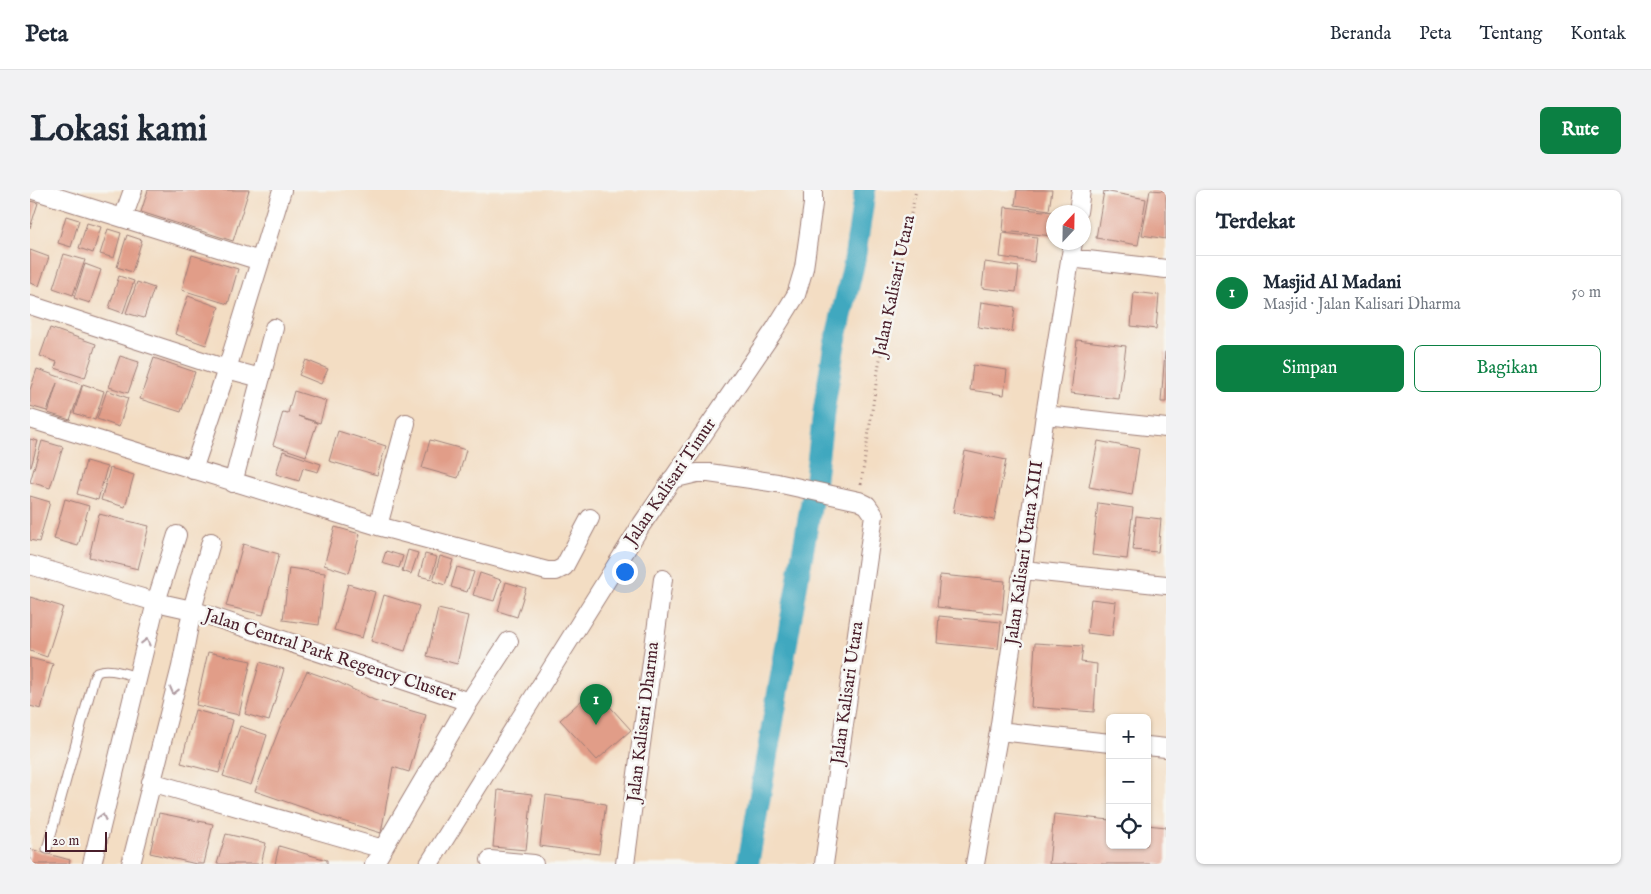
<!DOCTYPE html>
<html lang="id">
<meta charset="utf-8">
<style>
body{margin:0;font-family:"IM FELL English",serif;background:#f2f2f3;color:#1f2937}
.controls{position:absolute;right:15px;bottom:15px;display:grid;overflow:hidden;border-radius:8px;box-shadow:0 1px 4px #0004}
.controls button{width:45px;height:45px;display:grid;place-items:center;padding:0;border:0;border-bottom:1px solid #e0e1e3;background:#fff;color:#1f2937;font:25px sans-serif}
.compass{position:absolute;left:1016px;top:15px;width:45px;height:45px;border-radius:50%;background:#fff;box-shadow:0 1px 4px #0004;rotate:22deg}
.scale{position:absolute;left:15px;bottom:12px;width:62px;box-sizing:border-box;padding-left:5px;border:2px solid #4a1f2b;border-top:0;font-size:14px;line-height:18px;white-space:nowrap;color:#4a1f2b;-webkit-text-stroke:4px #f6f6f2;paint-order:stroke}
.you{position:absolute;left:594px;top:381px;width:18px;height:18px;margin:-12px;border:4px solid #fff;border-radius:50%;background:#1a73e8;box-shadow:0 0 0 8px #1a73e833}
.badge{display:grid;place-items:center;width:32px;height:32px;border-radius:50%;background:#0b8043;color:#fff;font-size:16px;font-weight:700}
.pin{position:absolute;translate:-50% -41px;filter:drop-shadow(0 1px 2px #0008)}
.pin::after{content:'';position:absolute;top:26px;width:18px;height:15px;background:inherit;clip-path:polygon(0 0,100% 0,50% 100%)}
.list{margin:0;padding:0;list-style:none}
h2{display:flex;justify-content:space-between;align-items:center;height:65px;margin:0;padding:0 20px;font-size:21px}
h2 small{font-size:16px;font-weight:400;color:#747a83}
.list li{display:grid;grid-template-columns:32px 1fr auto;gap:15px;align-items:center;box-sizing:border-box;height:75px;padding:0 20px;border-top:1px solid #e0e1e3}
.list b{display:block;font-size:19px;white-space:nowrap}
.list p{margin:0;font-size:16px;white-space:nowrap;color:#747a83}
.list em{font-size:16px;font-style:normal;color:#747a83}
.actions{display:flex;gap:10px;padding:15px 20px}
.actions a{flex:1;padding:11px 0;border:1px solid #0b8043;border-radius:8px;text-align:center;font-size:18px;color:#0b8043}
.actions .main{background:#0b8043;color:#fff}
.icon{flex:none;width:28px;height:28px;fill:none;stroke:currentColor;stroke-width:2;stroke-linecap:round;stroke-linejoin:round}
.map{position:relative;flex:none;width:1136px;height:674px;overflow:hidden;border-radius:8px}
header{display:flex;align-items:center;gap:30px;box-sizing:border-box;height:70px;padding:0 25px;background:#fff;border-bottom:1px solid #e0e1e3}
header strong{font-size:24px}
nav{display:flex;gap:28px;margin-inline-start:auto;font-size:18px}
.intro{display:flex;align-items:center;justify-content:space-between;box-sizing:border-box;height:120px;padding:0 30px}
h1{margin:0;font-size:35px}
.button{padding:12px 22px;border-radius:8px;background:#0b8043;color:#fff;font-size:18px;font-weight:700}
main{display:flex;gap:30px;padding:0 30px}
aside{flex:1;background:#fff;border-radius:8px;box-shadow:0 1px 4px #0004}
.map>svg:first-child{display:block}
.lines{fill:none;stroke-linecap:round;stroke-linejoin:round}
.canal{stroke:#3fa8bf;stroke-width:22}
.building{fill:#e19d88}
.service-casing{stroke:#9e7e77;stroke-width:11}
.minor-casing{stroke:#9e7e77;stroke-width:20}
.path{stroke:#9e7e77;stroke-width:3;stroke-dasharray:1 4;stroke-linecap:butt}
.service{stroke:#fff;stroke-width:9}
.minor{stroke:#fff;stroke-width:18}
.oneway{stroke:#ae9aa0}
.labels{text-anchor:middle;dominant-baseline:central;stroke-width:5;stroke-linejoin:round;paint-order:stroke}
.street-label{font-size:18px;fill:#4a1f2b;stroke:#f6f6f2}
</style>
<header>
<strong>Peta</strong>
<nav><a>Beranda</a><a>Peta</a><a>Tentang</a><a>Kontak</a></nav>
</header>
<div class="intro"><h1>Lokasi kami</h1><a class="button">Rute</a></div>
<main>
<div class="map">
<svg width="1136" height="674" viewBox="0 0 1136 674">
<rect width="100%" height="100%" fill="#f6f6f2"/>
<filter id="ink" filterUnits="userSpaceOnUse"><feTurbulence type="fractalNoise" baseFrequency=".02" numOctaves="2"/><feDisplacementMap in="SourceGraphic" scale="10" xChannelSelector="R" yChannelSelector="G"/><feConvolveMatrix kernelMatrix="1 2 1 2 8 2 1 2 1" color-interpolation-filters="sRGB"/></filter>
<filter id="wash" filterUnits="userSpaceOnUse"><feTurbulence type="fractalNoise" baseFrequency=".0096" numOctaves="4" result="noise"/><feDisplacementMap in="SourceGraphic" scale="20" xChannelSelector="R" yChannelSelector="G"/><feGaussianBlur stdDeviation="1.12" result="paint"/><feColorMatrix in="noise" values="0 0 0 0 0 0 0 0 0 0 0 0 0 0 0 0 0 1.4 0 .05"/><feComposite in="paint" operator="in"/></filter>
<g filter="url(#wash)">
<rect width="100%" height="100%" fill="#f3ddc3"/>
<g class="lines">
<!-- canal -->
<path class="canal" d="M718,674L785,292L794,219L804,157L824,73L835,0"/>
</g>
<g id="blocks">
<!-- building -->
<path class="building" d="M118,0H219L203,51L111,22Z
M987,0H1022L1019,20L985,15Z
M1120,0L1136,1V49L1112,45Z
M1074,1L1116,9L1108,55L1066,48Z
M0,11L8,13L0,38Z
M975,17L1024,22L1023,46L973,41Z
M36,26L49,30L41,57L28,53Z
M57,33L71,37L63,63L49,58Z
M78,39L91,43L84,68L70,64Z
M973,43L1007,47L1004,72L970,67Z
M97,45L112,50L102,82L87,77Z
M0,60L19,67L9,96L0,93Z
M34,64L55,70L43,105L23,98Z
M162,65L208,79L198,114L152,100Z
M955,72L989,77L986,102L952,98Z
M55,74L71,80L60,113L44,108Z
M89,86L104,91L93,123L79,118Z
M107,92L124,98L114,128L96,123Z
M1104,102L1129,105L1126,139L1101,136Z
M158,106L189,117L176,155L145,144Z
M951,112L985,117L982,142L948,137Z
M20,138L66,154L55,188L25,178L27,172L10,166Z
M1047,150L1096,156L1089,209L1041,203Z
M1135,162H1136V212H1131Z
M90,166L109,172L98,203L79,197Z
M124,168L165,182L151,222L110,209Z
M276,170L298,179L291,194L269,185Z
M943,175L977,180L974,205L940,200Z
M7,179L52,195L40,230L18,223L27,193L17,221L0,216V200Z
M53,194L74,201L65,230L44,223Z
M77,200L98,208L89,237L67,229Z
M264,201L296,211L290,233L268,226L287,233L276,266L243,255L253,222L258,223Z
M308,241L356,256L347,285L299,271Z
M0,249L8,251L1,277H0Z
M400,250L436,260L428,288L392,278Z
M12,251L33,257L20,298L0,292Z
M1068,251L1109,259L1102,305L1059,297Z
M253,261L291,274L288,282L273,278L269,291L246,284Z
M935,261L976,270L964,330L923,322Z
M56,271L77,277L68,310L47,304Z
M80,278L104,285L95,317L71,310Z
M0,306L20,312L9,352L0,350Z
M35,309L59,316L48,356L24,349Z
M1068,313L1103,318L1097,369L1062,365Z
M69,324L119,336L108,379L59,367Z
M1106,326L1131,329L1128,362L1103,360Z
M305,337L330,344L319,383L294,375Z
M213,354L249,364L233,425L196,416Z
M378,360L388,363L381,384L372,381Z
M356,361L373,366L369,378L352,373Z
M395,364L407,367L401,389L389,386Z
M410,366L423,370L415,395L403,391Z
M427,377L444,382L437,402L421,397Z
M259,378L295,383L289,435L253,430Z
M450,383L471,390L464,411L443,405Z
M910,385L975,391L972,424L907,417Z
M476,392L496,398L487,427L468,421Z
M318,394L345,402L332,448L304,440Z
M354,405L389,416L375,461L341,451Z
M0,407L33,417L17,467L0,461Z
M1061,409L1086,412L1082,446L1057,443Z
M408,419L438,426L427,474L397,466Z
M909,426L971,432L968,459L907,453Z
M1005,453L1053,456L1051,472L1067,474L1064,522L1001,517Z
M178,462L221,471L209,525L166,515Z
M0,468L23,474L11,519L0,516Z
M230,472L254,479L239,531L215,524Z
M277,481L308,492L344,510L396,525L379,582L363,577L351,643L309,630L225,601L250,537Z
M564,499L601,540L567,570L530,530Z
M165,520L203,530L189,583L151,573Z
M210,536L237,545L221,595L193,586Z
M468,600L502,604L496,660L463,657Z
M516,605L576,614L569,664L510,656Z
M129,623L183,634L174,674H166L120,663Z
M1024,624L1080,630V655H1117V635L1136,637V674H1019Z
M196,644L236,653L231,674H187Z
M249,656L297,670V674H245Z
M0,659L40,670L39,674H0Z"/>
</g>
</g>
<g filter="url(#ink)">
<use href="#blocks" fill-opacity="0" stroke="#9e7e77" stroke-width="1"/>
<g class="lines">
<!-- service casing -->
<g class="service-casing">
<path id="service" d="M17,659L64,488L67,482C80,477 95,484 108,487"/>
</g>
<!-- minor casing -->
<g class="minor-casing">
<path id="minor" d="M3,0L230,71
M1048,22L1051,0
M93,28L103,0
M1040,68L1136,79
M0,115L197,179L231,188
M1015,225L1136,238
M0,229L348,336L517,381H526L534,377L560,328
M163,280L197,179L252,0
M642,289L667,283H679L747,293L829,311L837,315L844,325L794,674
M203,293L244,138
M348,336L376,233
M0,375L126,412L162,420L439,512
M993,380L1136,395
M969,541L1080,553
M1117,556L1136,558
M121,592L353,659
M460,670L504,674
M62,674L126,412L147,345
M101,674L151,477L162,420L181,352
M344,674L439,512L479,451
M399,674L612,334L745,139L766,105L774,78L783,14V0
M595,674L633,389
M945,674L969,541L1015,225L1043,52"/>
</g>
<!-- path -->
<path class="path" d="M831,294L849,174L886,0"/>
<!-- service -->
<use href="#service" class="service"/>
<!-- minor -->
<use href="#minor" class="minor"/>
</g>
<!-- one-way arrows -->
<defs><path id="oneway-chevron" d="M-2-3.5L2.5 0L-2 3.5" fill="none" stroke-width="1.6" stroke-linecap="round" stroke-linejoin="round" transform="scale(1.25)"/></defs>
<g class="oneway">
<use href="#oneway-chevron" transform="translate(116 452) rotate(-76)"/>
<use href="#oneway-chevron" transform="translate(144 501) rotate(104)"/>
<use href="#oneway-chevron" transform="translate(72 627) rotate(-76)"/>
</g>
</g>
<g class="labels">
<!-- street labels -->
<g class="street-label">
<text transform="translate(865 96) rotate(-78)">Jalan Kalisari Utara</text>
<text transform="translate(641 292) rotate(-56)">Jalan Kalisari Timur</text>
<text transform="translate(995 363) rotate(-82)">Jalan Kalisari Utara XIII</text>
<text transform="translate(300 466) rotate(18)">Jalan Central Park Regency Cluster</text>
<text transform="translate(818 503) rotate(-82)">Jalan Kalisari Utara</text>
<text transform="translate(614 532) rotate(-83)">Jalan Kalisari Dharma</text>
</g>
</g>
</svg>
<div class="controls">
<button>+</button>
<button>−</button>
<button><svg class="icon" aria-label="locate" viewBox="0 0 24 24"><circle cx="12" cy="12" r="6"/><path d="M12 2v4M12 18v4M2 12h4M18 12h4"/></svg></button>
</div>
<svg class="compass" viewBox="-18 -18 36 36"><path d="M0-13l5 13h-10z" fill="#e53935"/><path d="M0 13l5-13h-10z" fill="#747a83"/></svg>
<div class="scale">20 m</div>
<div class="you"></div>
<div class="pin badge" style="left:566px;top:535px">1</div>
</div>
<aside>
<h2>Terdekat<small></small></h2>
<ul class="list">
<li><span class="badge">1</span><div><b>Masjid Al Madani</b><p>Masjid · Jalan Kalisari Dharma</p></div><em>50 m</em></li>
</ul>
<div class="actions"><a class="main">Simpan</a><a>Bagikan</a></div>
</aside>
</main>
